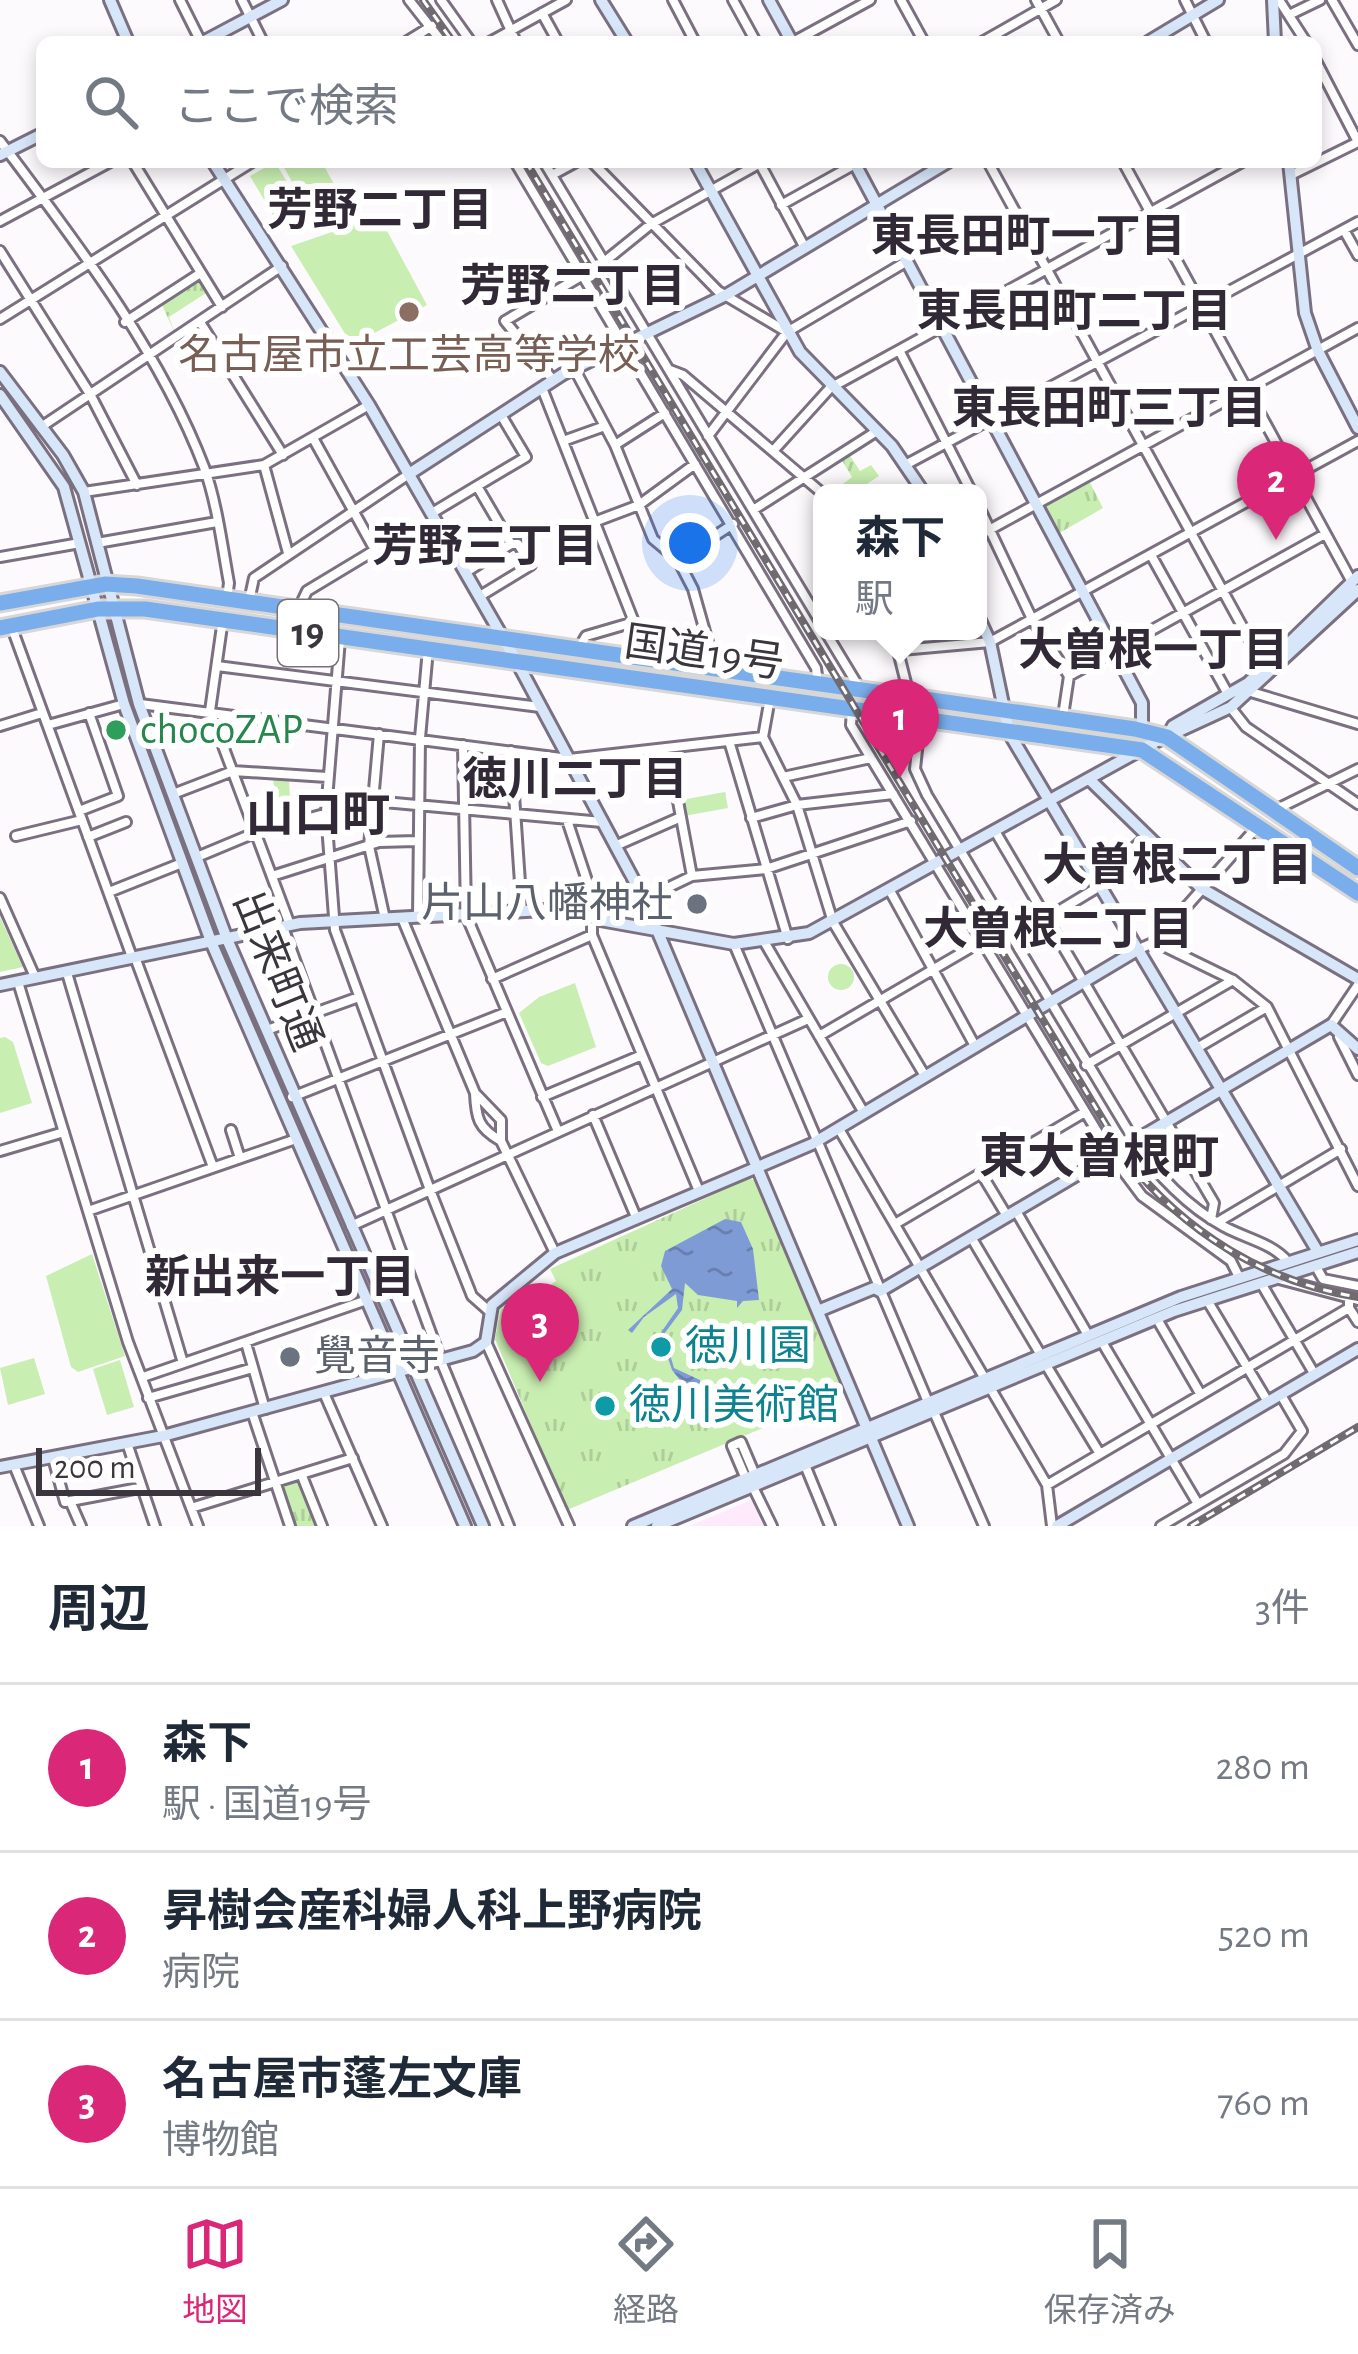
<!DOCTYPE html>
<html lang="ja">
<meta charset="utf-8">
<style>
body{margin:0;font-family:"Alegreya Sans","Noto Sans JP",sans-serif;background:#f6f6f7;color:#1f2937}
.scale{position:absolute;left:36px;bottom:30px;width:225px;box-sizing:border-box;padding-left:12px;border:6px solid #3b363d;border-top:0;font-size:33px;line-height:42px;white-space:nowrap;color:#3b363d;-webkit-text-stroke:9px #fff;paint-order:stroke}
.you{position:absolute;left:690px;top:543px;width:42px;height:42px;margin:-30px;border:9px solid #fff;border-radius:50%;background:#1a73e8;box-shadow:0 0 0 18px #1a73e833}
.badge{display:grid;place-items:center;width:78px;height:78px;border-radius:50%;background:#db2777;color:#fff;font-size:39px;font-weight:700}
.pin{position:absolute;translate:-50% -99px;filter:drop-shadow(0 3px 6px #0008)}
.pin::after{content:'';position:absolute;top:63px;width:42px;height:36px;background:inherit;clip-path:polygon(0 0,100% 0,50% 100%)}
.popup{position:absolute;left:813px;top:484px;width:174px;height:156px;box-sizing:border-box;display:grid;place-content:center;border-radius:18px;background:#fff;filter:drop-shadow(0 3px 9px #0005);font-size:39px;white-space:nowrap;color:#747a83}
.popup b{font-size:45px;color:#1f2937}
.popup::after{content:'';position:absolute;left:50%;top:100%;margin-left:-24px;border:24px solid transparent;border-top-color:#fff}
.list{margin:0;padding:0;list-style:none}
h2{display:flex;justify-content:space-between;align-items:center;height:156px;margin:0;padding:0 48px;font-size:51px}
h2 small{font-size:39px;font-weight:400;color:#747a83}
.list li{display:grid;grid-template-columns:78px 1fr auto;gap:36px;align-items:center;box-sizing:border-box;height:168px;padding:0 48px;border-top:3px solid #e0e1e3}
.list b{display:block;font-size:45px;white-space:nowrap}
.list p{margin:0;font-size:39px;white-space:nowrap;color:#747a83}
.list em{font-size:39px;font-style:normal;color:#747a83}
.icon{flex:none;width:66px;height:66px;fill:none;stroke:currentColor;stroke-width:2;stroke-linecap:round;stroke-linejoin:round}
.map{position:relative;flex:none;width:1358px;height:1526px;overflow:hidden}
.search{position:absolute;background:#fff;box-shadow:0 6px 18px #0003;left:36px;right:36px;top:36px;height:132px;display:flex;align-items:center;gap:30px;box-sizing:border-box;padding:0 42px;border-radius:18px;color:#747a83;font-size:45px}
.sheet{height:660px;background:#fff}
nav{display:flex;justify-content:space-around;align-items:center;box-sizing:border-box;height:168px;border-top:3px solid #e0e1e3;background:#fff;font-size:33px;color:#747a83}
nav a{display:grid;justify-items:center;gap:6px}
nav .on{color:#db2777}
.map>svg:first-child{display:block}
.commercial{fill:#feeafa}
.grass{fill:#c9eeb1}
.park{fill:url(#park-tufts)}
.water{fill:url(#water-ripples)}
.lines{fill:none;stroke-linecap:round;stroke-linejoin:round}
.street-casing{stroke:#7b7080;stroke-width:14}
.secondary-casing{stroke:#7b7080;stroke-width:16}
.highway-casing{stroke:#d8d7d8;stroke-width:21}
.street{stroke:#fff;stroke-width:8}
.secondary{stroke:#d7e6f9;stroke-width:10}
.highway{stroke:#7aadeb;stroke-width:15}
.rail-casing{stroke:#6f6b71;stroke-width:8}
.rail{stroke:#fff;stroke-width:3;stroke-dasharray:9;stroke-linecap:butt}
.education-dot{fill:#8d6e63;stroke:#fff;stroke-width:4.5}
.leisure-dot{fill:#2e9e5b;stroke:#fff;stroke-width:4.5}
.worship-dot{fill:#6b7280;stroke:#fff;stroke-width:4.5}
.culture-dot{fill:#0f9aa8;stroke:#fff;stroke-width:4.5}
.labels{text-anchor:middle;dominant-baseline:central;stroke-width:12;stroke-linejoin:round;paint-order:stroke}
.shield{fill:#fff;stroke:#767277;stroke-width:3}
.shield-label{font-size:39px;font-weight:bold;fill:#3b363d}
.education-label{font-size:42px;fill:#785e54;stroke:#fff}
.street-label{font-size:42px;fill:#3b363d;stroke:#fff}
.leisure-label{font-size:42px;fill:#27864d;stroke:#fff;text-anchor:start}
.worship-label{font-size:42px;fill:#5b616d;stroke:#fff;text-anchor:end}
.culture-label{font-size:42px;fill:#0d838f;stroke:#fff;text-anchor:start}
.neighbourhood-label{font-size:45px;font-weight:bold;fill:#322937;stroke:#fff}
.quarter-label{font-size:48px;font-weight:bold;fill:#322937;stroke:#fff}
</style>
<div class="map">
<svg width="1358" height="1526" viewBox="0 0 1358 1526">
<defs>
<pattern id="park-tufts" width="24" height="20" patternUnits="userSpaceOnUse" patternTransform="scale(3)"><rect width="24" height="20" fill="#c9eeb1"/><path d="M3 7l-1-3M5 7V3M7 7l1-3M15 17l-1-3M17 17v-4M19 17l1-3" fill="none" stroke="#aecd99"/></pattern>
<pattern id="water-ripples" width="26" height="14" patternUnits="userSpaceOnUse" patternTransform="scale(3)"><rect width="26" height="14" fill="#7f9bd6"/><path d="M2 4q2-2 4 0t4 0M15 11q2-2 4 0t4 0" fill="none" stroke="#697faf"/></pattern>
</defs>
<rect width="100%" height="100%" fill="#fdfafe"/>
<!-- commercial -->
<path class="commercial" d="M756,1498L770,1526H689Z"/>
<!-- grass -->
<path class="grass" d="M275,162L302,207L277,222L250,176Z
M281,162H322L336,188L305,205Z
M379,216L427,305L352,345L291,246Z
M0,917L23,967L0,972Z
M575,983L596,1047L548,1066L541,1063L519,1013L539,997Z
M5,1037L13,1042L32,1103L0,1113V1038Z
M92,1254L125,1356L78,1372L71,1367L46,1276Z
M34,1358L45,1394L8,1405L0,1368Z
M120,1360L134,1407L107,1415L93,1369Z"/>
<!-- park -->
<path class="park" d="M198,279L206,293L169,317L175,333L161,303Z
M849,454L860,471L871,465L879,476L853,493H831L852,477L841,459Z
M1088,479L1103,508L1056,535L1040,505Z
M273,779L289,780L291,815L278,821Z
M725,792L728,808L684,816L681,800Z
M828 977a13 13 0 1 1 26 0a13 13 0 1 1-26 0Z
M750,1178L757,1182L844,1394L567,1510L495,1339L501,1309L515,1308L556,1281L550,1269Z
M298,1481L302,1483L320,1526H292L281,1488Z"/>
<!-- water -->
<path class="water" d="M725,1219L741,1222L753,1249L759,1300L743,1301L737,1308V1301L698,1295L685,1283L682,1310L664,1334L674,1368L700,1380L706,1410L718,1416L738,1412L731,1422L709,1417L672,1370L660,1334L678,1308L676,1294L644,1317L632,1333L628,1330L672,1289L661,1266L665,1251Z"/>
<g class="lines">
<!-- street casing -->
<g class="street-casing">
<path id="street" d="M180,0L201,42
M242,0L263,42
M409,0L442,42
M441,0L471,42
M497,0L516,42
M673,0L695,42
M733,0L756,42
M901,0L924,42
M1036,0L1059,42
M1185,0L1206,42
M1279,0L1306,42
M1332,0L1358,45
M542,13L558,42
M1291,14L1320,0
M406,42L432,26
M490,42L566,0
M793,42L870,0
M982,42L1056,0
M1316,61L1358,142
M0,141C75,241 159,349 204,467C217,503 222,545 229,583L227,598
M133,162L222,307
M515,162L816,668L818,683
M544,162L822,625
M592,162L718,291L787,332
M759,162L805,248
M988,162L1265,668
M1123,162L1352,582
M552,175L576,162
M1291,175L1358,142
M781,205L855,164
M0,221L110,162
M1344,230L1358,255
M0,251L90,394L137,485
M604,262L651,224L762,162
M0,319L252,162
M125,322L199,274
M200,322L283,455
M899,350L972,493
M574,368L615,445L653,539L678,560L693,589L715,667
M670,370L683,375L822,493
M553,380L505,321L583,275
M542,388L634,622L586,636L579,648
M41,427L282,266
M708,436L787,332L904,263
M563,441L605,426
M615,445L665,413
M773,451L830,388L1242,162
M907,464L1358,222
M264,465L288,553
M477,486L526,457L501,415
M84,492L264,465L369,405
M978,505L1032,619L1069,676L1063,716
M753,510L877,431
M432,513L477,486L511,544
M594,522L639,505L695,464
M978,536L1358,328
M97,543L217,522
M1151,555L1228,694
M0,557L80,543
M678,560L733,524
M466,572L511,544H518L531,565L480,596
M249,601L254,578L409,474
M299,608L307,591L375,550L313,438
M223,619L210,711L290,925
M12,628L132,957
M825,631L860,689
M893,631L909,695
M340,639L326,812L335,930L430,1190L472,1296L489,1311
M901,650L990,642L1358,441
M217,666L540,707
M1069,676L1325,534
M1251,692L1358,724
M770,698L763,737L797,805L833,922L925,1076
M140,704L569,759L763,737
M1231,708L1246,727L1358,804
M852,710L851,725L1112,1156L1142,1196L1231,1261L1239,1277
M920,721L915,769L927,795L1135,1142C1157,1175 1188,1207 1223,1226C1244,1238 1273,1243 1288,1262
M48,725L124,704
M0,726L42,713
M379,734L369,846L385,919
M729,741L788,939
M463,745L466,915L557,1129
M668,748L692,876
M511,751L522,912
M783,777L871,758
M173,794L233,771L327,777
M79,811L118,796L89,713
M1273,811L1358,769
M751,818L797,805L893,794
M567,820L600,920
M995,831L1214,1203L1211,1219
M16,836L82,820
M88,837L126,822
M615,846L681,817
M197,857L257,832L373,801L602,822
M275,875L379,842L416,841
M1097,881L1147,836
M889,889L975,1046
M109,892L182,863
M0,898L35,977
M644,899L692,876L766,869L911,821
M418,917L420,738L428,649
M402,918L475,1093C476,1118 478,1128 501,1141
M1047,918L1100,886
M592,919V935L699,1191
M283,927L443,1366L509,1526
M1155,942L1258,826
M765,943L864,1113
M734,944L928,1402
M1139,949L1155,942L1233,980L1267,1007L1358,1186
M136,960L213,1167
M67,973L183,1363
M492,979L592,935
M18,982L128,1342L198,1526
M1331,1025L1358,985
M267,1030L359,997
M819,1036L982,941
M1339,1037L1358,1075
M1197,1048L1267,1007
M1086,1065L1233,980
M476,1094L501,1120V1141L555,1253
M292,1097L507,1012
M542,1097L642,1055
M593,1115L636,1217
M839,1129L1047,1485L1052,1526
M231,1130L240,1158
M0,1151L64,1132
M981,1173L1007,1216
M88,1211L296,1139
M1016,1211L1088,1335
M1218,1222L1341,1149
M895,1224L1085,1112
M351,1226L808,1019
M971,1237L1041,1355
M1315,1265L1323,1279L1358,1286
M1279,1279L1358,1300
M1261,1283L1315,1375
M1207,1300L1268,1402
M1349,1308L1358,1322
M1157,1319L1201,1395
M486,1342L569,1526
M1102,1342L1198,1504
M246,1343L265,1409
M1046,1365L1100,1454
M143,1377L367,1300
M324,1393L382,1526
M148,1398L253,1368
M252,1412L290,1526
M934,1412L984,1526
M127,1443L155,1526
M53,1458L65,1502L139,1488
M14,1465L39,1526
M805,1465L830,1526
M302,1476L322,1526
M746,1479L732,1446L741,1442L755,1475
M1047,1485L1349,1308V1300
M753,1487L772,1526
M70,1501L81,1526
M191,1508L353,1458
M1161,1526L1284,1454L1302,1431L1281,1395"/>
</g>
<!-- secondary casing -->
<g class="secondary-casing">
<path id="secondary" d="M110,0L128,42
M601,0L627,42
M769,0L792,42
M1273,0L1275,42
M203,42L282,0
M1148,42L1218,0
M0,155L42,134
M213,162L369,405L518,664L644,899L908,1526
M695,162L800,352L892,446L924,493
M854,162L1142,703V730
M1289,162L1305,313L1318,351L1358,428
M0,372L63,455L84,492L139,704L227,939L483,1526
M0,395L64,487L124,704L212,944L465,1526
M409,474L563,374L726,295L948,162
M978,616L990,642L1009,733L1318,1252
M1167,737L1173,726L1248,683L1358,576
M1089,779L1201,888L1358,979
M0,985L300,923L544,910L734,944L809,933L1155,742L1231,707L1358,590
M818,1311L874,1288L880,1291L1331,1025L1358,1049
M0,1467L163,1436L473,1351L486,1342L492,1305L555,1253L812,1144L1139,949
M633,1526L1181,1297L1358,1240
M657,1526L1174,1311L1358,1252
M1057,1526L1358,1349"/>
</g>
<!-- highway casing -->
<g class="highway-casing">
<path id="highway" d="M0,603L106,584L137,586L1135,729L1167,737L1358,868
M0,628L98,609H145L1142,750L1358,893"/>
</g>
<!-- street -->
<use href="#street" class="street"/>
<!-- secondary -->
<use href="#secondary" class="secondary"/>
<!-- highway -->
<use href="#highway" class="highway"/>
<!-- rail casing -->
<g class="rail-casing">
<path id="rail" d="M423,0L453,42
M526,162L1126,1158C1184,1232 1265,1282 1358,1297
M1191,1526L1358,1427"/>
</g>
<!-- rail -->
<use href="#rail" class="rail"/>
</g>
<!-- markers -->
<circle class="education-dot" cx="409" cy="312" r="12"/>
<circle class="leisure-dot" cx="116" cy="730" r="12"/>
<g class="worship-dot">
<circle cx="697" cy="904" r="12"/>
<circle cx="290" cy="1357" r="12"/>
</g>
<g class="culture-dot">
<circle cx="661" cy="1347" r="12"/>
<circle cx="605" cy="1406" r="12"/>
</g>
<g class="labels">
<!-- shield labels -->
<rect class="shield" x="278" y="600" width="60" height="66" rx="9"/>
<g class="shield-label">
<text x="308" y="633">19</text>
</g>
<!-- education labels -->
<g class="education-label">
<text x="409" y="356">名古屋市立工芸高等学校</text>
</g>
<!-- street labels -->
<g class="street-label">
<text transform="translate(704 653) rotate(8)">国道19号</text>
<text transform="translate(277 971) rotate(68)">出来町通</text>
</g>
<!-- leisure labels -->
<g class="leisure-label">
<text x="140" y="730">chocoZAP</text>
</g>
<!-- worship labels -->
<g class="worship-label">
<text x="673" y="904">片山八幡神社</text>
<text x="314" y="1357" text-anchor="start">覺音寺</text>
</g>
<!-- culture labels -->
<g class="culture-label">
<text x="685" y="1347">徳川園</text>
<text x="629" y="1406">徳川美術館</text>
</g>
<!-- neighbourhood labels -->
<g class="neighbourhood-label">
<text x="380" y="211">芳野二丁目</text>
<text x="1028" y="237">東長田町一丁目</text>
<text x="573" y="287">芳野二丁目</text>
<text x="1074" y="312">東長田町二丁目</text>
<text x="1109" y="409">東長田町三丁目</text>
<text x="485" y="547">芳野三丁目</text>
<text x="1153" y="651">大曽根一丁目</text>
<text x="575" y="780">徳川二丁目</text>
<text x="1177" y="866">大曽根二丁目</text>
<text x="1058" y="930">大曽根二丁目</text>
<text x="280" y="1278">新出来一丁目</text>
</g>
<!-- quarter labels -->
<g class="quarter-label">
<text x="318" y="817">山口町</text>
<text x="1099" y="1159">東大曽根町</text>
</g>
</g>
</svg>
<div class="scale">200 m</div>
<div class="you"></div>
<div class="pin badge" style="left:900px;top:778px">1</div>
<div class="popup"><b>森下</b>駅</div>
<div class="pin badge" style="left:1276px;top:540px">2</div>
<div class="pin badge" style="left:540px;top:1382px">3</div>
<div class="search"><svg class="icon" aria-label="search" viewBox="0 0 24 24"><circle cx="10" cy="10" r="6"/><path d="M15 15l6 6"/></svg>ここで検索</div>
</div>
<section class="sheet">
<h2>周辺<small>3件</small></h2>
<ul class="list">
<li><span class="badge">1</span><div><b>森下</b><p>駅 · 国道19号</p></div><em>280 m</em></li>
<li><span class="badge">2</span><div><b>昇樹会産科婦人科上野病院</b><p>病院</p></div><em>520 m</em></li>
<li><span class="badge">3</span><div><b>名古屋市蓬左文庫</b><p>博物館</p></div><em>760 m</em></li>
</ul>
</section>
<nav>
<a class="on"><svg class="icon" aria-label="map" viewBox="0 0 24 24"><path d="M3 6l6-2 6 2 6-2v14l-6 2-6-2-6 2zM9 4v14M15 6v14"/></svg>地図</a>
<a><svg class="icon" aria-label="directions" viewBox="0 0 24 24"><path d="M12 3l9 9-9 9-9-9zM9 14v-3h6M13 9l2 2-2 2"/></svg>経路</a>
<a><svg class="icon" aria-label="saved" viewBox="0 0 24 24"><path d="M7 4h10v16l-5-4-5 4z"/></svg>保存済み</a>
</nav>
